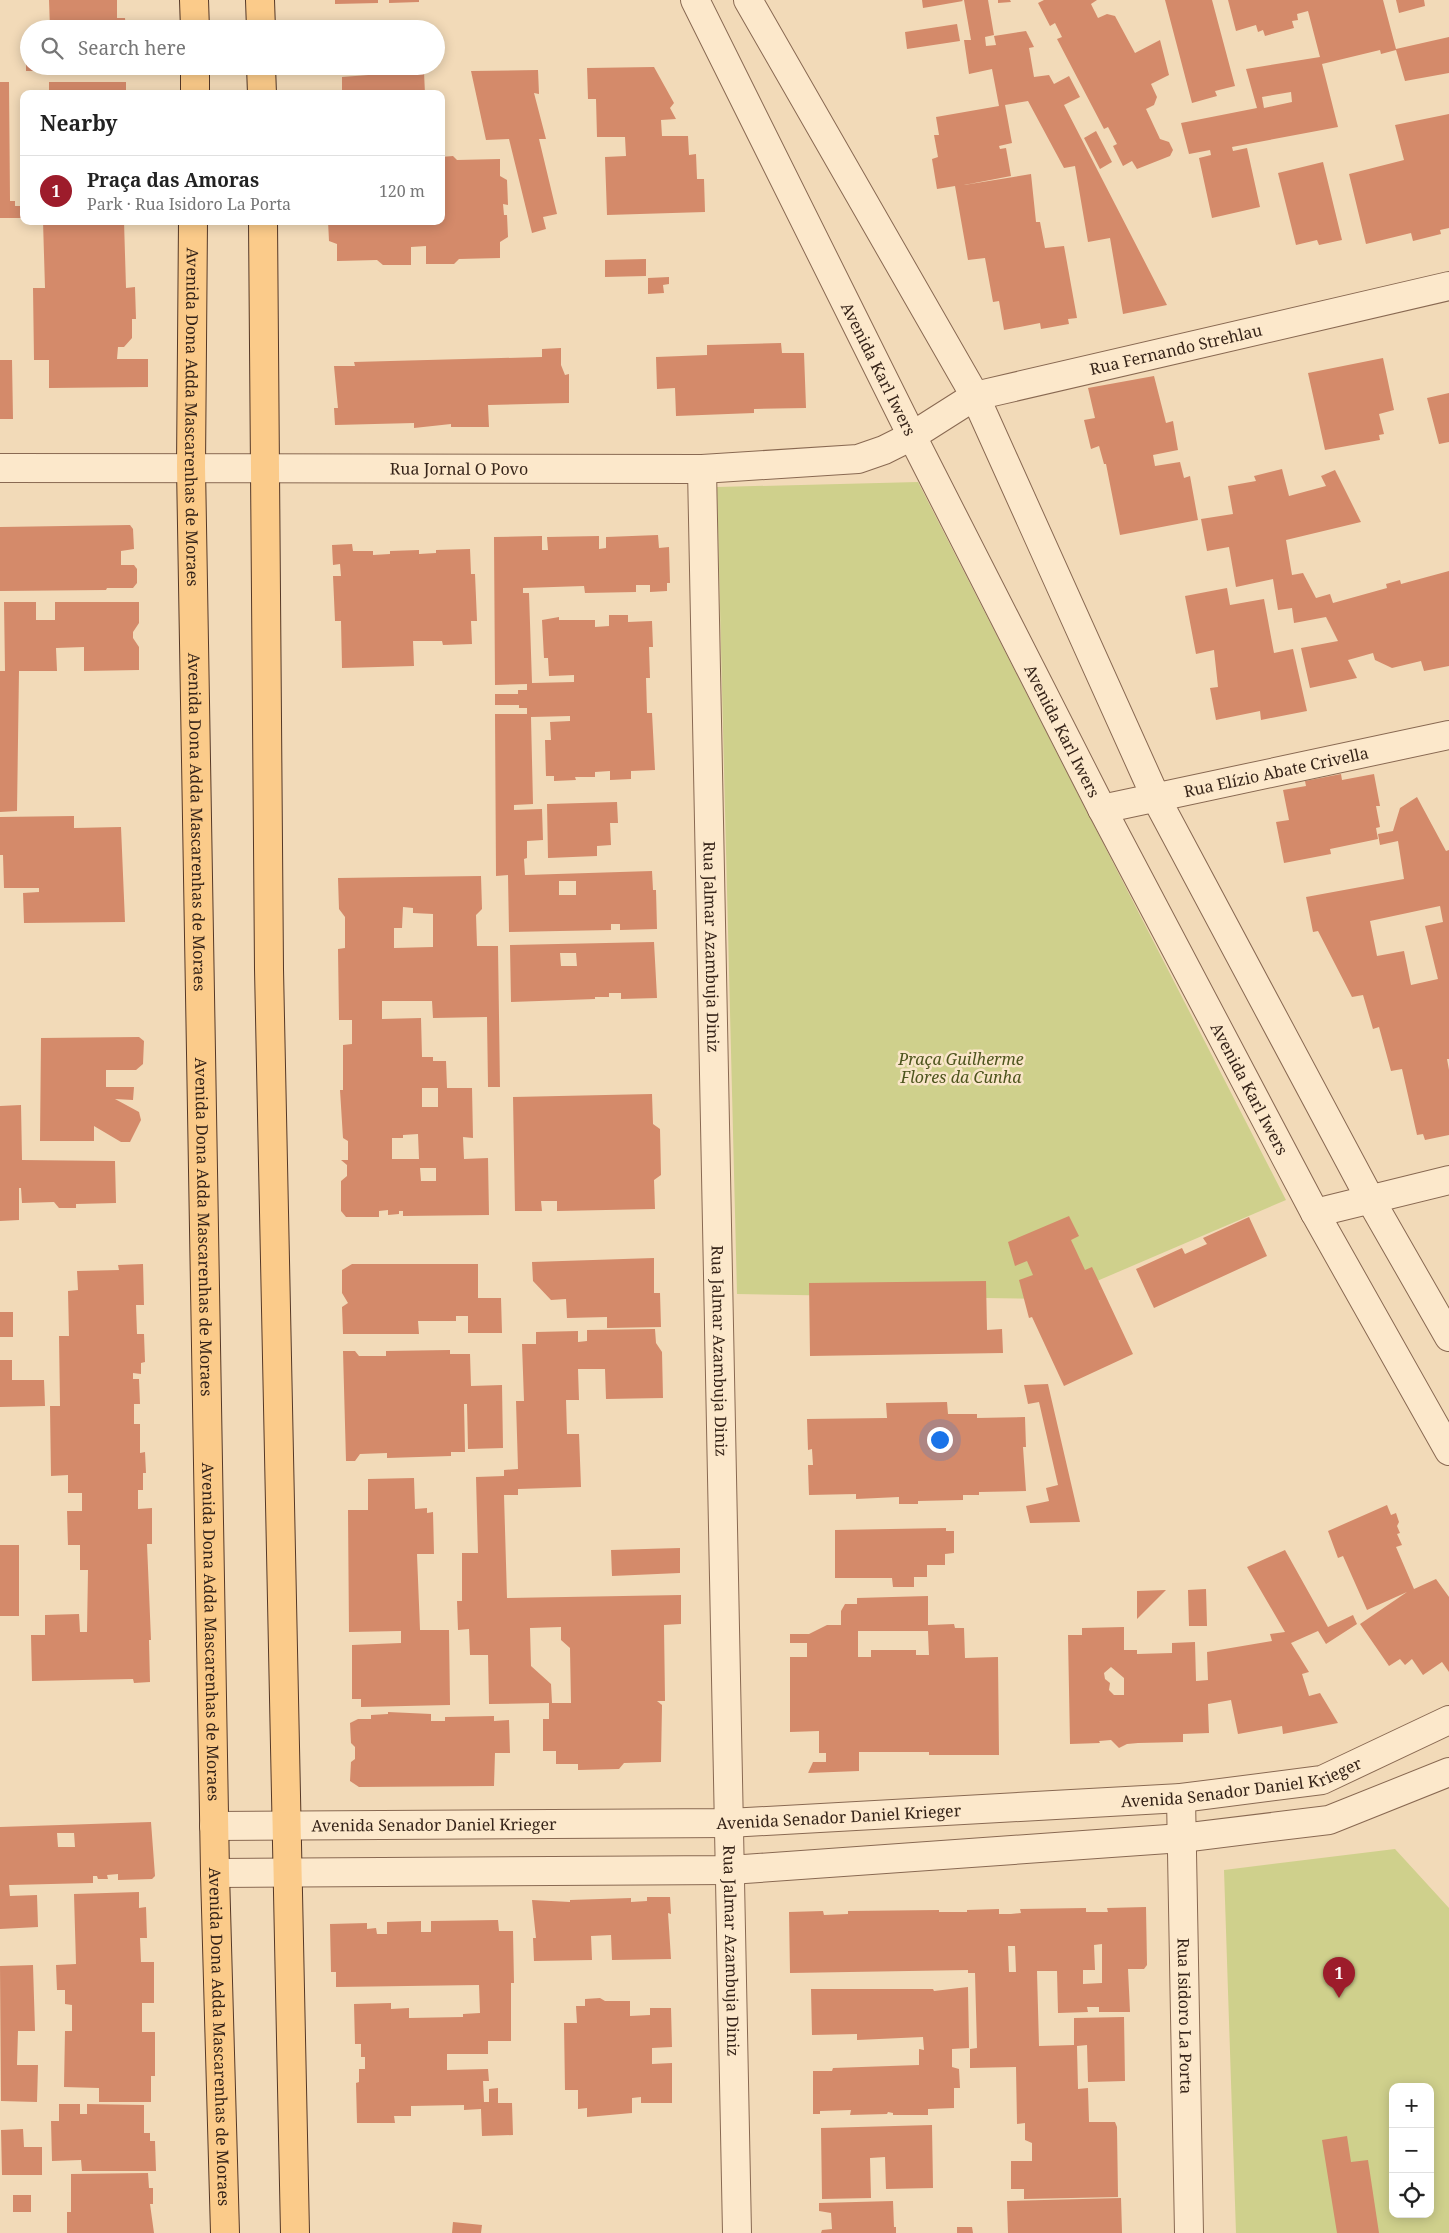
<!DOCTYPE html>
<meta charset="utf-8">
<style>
body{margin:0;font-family:"Noto Serif",serif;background:#f6f6f6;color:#222}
.controls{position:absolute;right:15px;bottom:15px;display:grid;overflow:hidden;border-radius:10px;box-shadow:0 2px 12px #0003}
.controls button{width:45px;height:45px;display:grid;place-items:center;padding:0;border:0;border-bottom:1px solid #e0e0e0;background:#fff;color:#222;font:25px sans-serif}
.you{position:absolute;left:939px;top:1439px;width:18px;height:18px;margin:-12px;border:4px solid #fff;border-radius:50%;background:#1a73e8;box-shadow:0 0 0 8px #1a73e833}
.badge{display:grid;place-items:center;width:32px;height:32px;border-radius:50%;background:#9d1c2b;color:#fff;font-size:16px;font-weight:700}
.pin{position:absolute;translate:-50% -41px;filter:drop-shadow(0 1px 2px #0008)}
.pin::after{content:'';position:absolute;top:26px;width:18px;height:15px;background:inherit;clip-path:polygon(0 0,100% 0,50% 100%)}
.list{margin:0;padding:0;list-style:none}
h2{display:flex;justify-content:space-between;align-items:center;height:65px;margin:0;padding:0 20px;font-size:21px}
h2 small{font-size:16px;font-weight:400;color:#767676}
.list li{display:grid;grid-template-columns:32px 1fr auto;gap:15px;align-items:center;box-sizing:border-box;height:70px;padding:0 20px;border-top:1px solid #e0e0e0}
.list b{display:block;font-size:19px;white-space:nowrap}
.list p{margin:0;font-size:16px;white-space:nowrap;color:#767676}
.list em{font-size:16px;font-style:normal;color:#767676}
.icon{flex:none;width:28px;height:28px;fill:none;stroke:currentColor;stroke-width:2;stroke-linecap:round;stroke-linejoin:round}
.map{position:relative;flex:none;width:1449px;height:2233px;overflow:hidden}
.search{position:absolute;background:#fff;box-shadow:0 2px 12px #0003;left:20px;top:20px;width:425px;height:55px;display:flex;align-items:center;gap:12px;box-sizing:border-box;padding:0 18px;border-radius:28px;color:#767676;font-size:19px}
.panel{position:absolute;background:#fff;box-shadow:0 2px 12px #0003;left:20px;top:90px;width:425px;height:135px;border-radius:10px}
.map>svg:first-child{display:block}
.green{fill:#cfd08c;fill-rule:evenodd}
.building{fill:#d48a6a;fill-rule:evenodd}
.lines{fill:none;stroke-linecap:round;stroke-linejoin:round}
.minor-casing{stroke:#896952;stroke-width:30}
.major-casing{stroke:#553827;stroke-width:30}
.minor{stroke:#fce8cb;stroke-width:28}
.major{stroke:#fbcb8a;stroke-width:28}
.labels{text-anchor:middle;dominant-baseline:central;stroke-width:5;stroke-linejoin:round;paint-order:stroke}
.street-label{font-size:16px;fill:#362419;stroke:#f9e5c8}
.park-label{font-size:16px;font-style:italic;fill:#4d541d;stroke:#f9e5c8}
</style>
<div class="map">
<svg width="1449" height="2233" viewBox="0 0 1449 2233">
<rect width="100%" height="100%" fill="#f2dab8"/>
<!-- green -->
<path class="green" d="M918,482L1286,1200L1055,1299L737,1294L717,487Z
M1395,1849L1449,1908V2233H1236L1224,1870ZM1393,2087H1430V2214H1393Z"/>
<!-- building -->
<path class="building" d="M49,0H117V18H125L126,29H50Z
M335,0H378V3L335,4Z
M389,0H419V2L389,3Z
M922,0H962L963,1L923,8Z
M964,0H988L994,35L985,37L986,46L996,45L994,36L1026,31L1034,47L1029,48L1034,77L1049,75L1054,84L1069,76L1080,97L1064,105L1167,305L1123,314L1110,238L1088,242L1075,166L1064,168L1028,101L1005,105L1012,143L999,146L1000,149L1006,148L1011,176L964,185L1031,174L1036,222H1040L1045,248L1064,246L1077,318L1068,319L1069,324L1041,329L1040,323L1004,330L999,301L993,302L985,258L968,260L955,186L937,189L932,159L938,157L934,135H939L936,117L999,106L992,69L969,74L964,40H971Z
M998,0H1010L1011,2L998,3Z
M1044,0H1097L1091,4L1098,18L1107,14L1115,16L1135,53L1160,40L1169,75L1151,84L1157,97L1154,105L1146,109L1160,139L1169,142L1173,150L1170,156L1137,169L1132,161L1123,166L1113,146L1117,144L1108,127L1104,129L1057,39L1062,37L1055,23L1050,26L1038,3Z
M1165,0H1212L1235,86L1215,91L1217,96L1192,103Z
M1228,0H1383L1396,49L1449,37V73L1405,81L1396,50L1381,54L1380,50L1322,64L1338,127L1232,147L1233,151L1247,148L1260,207L1212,218L1199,158L1211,155L1210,150L1189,154L1181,123L1257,108L1246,69L1320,57L1308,11L1297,14L1298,20L1292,21L1294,28L1265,36L1263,30L1258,32L1256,25L1236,31ZM1291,92L1292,102L1264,108L1262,97Z
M1396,0H1424L1425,6L1399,13Z
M957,24L960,41L907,49L905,32Z
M26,40H29V66H118V71H26Z
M654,67L674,103L670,108L676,119L661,120L662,136H688L689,155L696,154L697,179H704L705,212L607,215L605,157L626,156L625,137H597L596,99H588L587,68Z
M538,70L539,94L534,93L546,139H539L557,214L543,217L546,229L532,233L509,139L486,140L471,71Z
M408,72H424L425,94H342V77Z
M0,82H9L10,201H15V206H21V218H0Z
M49,82H126V94H49Z
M1449,114V228L1440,230L1441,234L1413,241L1411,233L1366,244L1349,174L1404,160L1395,125Z
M1096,131L1112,162L1100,169L1084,138Z
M453,156L457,160L500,159V176L507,180L508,205L503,204L504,215H507L508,237L500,242V258L459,259L454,264H426V246L411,247V265H383L377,260L337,261V244L329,241L328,221H441V157Z
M1323,162L1342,240L1319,245L1317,240L1296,245L1278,173Z
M43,221H124L126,288L135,287L136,319H132V338L124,347H118L117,359H148V387L49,388V360H34L33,288H45Z
M646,259V276L605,277V260Z
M669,277V284L663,285L664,293L648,294V278Z
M781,343L782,353H804L806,408L754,409V413L676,416L675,388L657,389L656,357L707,355V345Z
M561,348V365L565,375L569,374V403L488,405L489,427H451V424L414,428V423L335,425L334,408H338L334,366H355L354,362L542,357V349Z
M1383,358L1394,410L1379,414L1384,434L1379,435L1380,440L1325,450L1308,373Z
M0,360H12L13,419H0Z
M1154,376L1166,423L1173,421L1178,450L1153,455L1155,466L1180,462L1184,478L1190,476L1198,520L1120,535L1106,464H1104L1099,446L1091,449L1084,420L1095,418L1088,388Z
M1449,393V442L1439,444L1427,398Z
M1282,469L1289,496L1326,486L1321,476L1335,470L1361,522L1286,540L1292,575L1303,573L1316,598L1330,594L1333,603L1387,588L1386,584L1400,580L1401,584L1449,571V666L1424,671L1421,661L1392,668L1375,660L1373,653L1348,660L1357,678L1310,688L1301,648L1338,641L1326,617L1294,623L1292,608L1278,610L1273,579L1236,587L1229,547L1207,551L1201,519L1233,514L1228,486L1256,481L1254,476Z
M130,525L133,529L134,549L121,551V565H134L137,569V583L133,588H107L106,590L0,591V527Z
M658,535L659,548L669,547L670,583H667V591L650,592V585H636V592L585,593L584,586L523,588V593H529L532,683L574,682V675L549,676L548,658H544L542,620L559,617V620H595V627L609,626V615H628V622L652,621L653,647H649L650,678H646L647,713H652L655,770L631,771V779L610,780V771L595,772V777H575L576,780L554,781V776H546L545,740H551L550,722L570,721V716L531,717L533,804L514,805V810L542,809L543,840L527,841V858L524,859L525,875L652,871L653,890H656L657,929L620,930V924H611V930L509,932L508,875L496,876L495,714H527V708H519V705H495V694H518V690H527V684L495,685L494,537L542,536V550H548L547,537L599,536V549L606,548V537ZM559,881H576V895H559Z
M352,544L353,551H373V555L390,554V551L419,550V554L436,553V550L470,549L471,574H475L477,621H471L472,644L443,645L442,641H413L414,666L342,668L341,621H335L333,576H341L340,564L333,565L332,545Z
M1227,588L1230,605L1264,599L1274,653L1293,649L1307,711L1261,720L1260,711L1216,720L1210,688L1218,687L1214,650L1196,654L1185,596Z
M4,602H36V620H55V602H139V623L133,632V638L139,647V670L84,671V647L56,648L57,671H19L17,811L0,812V671H5Z
M1341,774L1342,780L1374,774L1380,806H1376L1380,827L1376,828L1378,839L1330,849L1331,854L1284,863L1276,822L1289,820L1283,790L1306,786L1305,781Z
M1417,797L1446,851L1449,850V1059H1447L1449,1070V1135L1425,1140L1423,1134L1417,1135L1402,1069L1391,1071L1379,1027L1373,1029L1363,995L1352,997L1318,931L1313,932L1306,897L1404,879L1398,841L1380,845L1378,834L1393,831L1400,808ZM1440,906L1443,922L1425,926L1438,979L1411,985L1404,951L1377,956L1370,921Z
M617,802L618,823H610L611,845L597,846V856L548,858L547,804Z
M74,816V828L121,827L125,922L24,923L23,893L39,892V888H4L3,855H0V817Z
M481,876L482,909L476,915L477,946H498L500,1087H488L487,1017L433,1018L432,1001H382V1019L421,1018L422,1057H433V1061H446L447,1088H472L473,1138L463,1137L464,1159L488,1158L489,1215L403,1216V1211H399V1214L388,1215V1210L379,1211V1217H346L341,1211V1181L347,1176V1165L341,1160H348V1141L343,1138L340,1090H343V1045L352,1044V1020H339L338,949L345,948V917L339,909L338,878ZM403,907L413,908V913L433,914V947L394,948V928H402ZM422,1088H438V1107H422ZM418,1134L419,1159H392V1138H403V1135ZM420,1168H436V1181H421Z
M654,942L657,998L621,999V993H609V997H595V999L511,1002L510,945ZM560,953H576L577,966H561Z
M139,1037L144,1041L143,1064L136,1070H106V1087H134L133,1100L115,1099L139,1112L141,1120L130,1142H121L94,1126V1141H40L41,1038Z
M652,1094L653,1124L660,1129L661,1175L654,1180L655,1209L557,1211V1201H541L542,1211H515L513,1097Z
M21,1105L22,1160L115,1161L116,1203L76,1204V1208H59L54,1202L22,1203L21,1188H19V1220L0,1221V1106Z
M1069,1216L1079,1236L1071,1240L1085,1270L1092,1267L1133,1354L1064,1386L1032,1317L1029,1318L1019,1280L1033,1275L1027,1261L1015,1266L1008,1242Z
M1249,1217L1267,1256L1154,1308L1136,1269L1182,1248L1185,1254L1207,1244L1203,1238Z
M654,1258V1293H660L661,1327L607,1328V1317L567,1318L566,1299L551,1300L533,1281L532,1262Z
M143,1264L144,1305H136L137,1334H144L145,1362L141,1363V1374L133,1373V1379H139L140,1404H134V1424H140V1453L145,1452L146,1473H143V1490H138V1509L152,1508V1544H147L151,1640H149L150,1682L134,1683L133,1679L32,1681L31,1635H45V1615L79,1614L80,1632H87L88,1570H80V1545H68L67,1511H82V1493H68V1475L51,1476L50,1406H60L59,1336H69L68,1291L78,1290L77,1271L119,1270L118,1265Z
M352,1264H478V1298H501L502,1333H468V1316H456V1321H418L419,1334H343L342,1307L348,1303L342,1293V1270Z
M986,1281L987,1330L1002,1329L1003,1353L810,1356L809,1283Z
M0,1312H13V1337H0Z
M655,1329L656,1343L662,1352L663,1398L606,1399L605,1369H578L579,1400H566L567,1434H579L581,1487L518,1489V1495H504L507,1598L681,1595V1624L664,1625L665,1701H657L662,1705L661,1762L624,1763L619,1769L578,1770V1764H556V1751H543V1719H549V1703L489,1704L488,1655H470L469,1629L458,1630L457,1601H462V1553H478L476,1477L504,1476V1470L518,1469L516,1401H524L522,1344H536V1332L578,1331V1342L587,1341V1330ZM561,1627V1640L570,1648L571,1703H552L551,1684L531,1666L530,1628Z
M450,1350V1354H470L471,1386L502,1385L503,1448L468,1449L467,1404H464L465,1452H451V1456L387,1458V1453L360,1454L355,1461H346L343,1351H355L359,1356H386V1351Z
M0,1360H12V1380H44L45,1406L0,1407Z
M1048,1384L1050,1393L1080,1522L1030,1523L1026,1506L1049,1501L1046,1488L1058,1485L1039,1402L1028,1404L1024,1385Z
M947,1402L948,1414H977V1418L1025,1417L1026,1447H1023L1026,1491L979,1492V1495H963V1500L918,1501V1504H899V1497L856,1499V1494L809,1495L808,1465H813L812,1449L808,1450L807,1419L887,1418L886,1403Z
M414,1478L415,1509L427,1508V1513L433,1512L434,1554H417L420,1630H449L450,1705L361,1707V1699H352V1645L401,1643V1631L349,1632L348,1510H368V1479Z
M1387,1505L1391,1515L1396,1513L1399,1522L1397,1526L1400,1533L1397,1534L1402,1545L1396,1547L1414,1589L1436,1579L1449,1597V1672L1442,1662L1423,1675L1412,1659L1405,1665L1400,1659L1389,1666L1360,1624L1407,1592L1367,1610L1343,1556L1338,1558L1328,1531Z
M946,1528V1531H954V1553L945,1554V1565H927V1577H914V1587H893L892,1578H835V1530Z
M0,1545H19V1616H0Z
M680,1548V1573L612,1576L611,1550Z
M1285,1550L1328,1627L1353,1615L1357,1624L1326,1644L1318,1631L1291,1643L1309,1672L1302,1674L1309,1696L1320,1693L1338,1723L1283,1734L1282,1726L1238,1734L1231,1700L1208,1704L1209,1733L1183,1734V1742L1138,1743L1127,1744L1119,1748L1111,1740L1099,1741L1100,1743L1070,1744L1068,1635H1082V1628L1124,1627V1650H1137V1654L1172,1653V1643L1195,1642L1196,1681L1208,1680L1207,1652L1272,1641L1270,1634L1285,1632L1247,1567ZM1111,1667L1124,1678V1695H1114L1109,1690L1110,1683L1105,1679L1104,1673Z
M1206,1589L1207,1626H1189L1188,1590Z
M1166,1590L1137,1619V1591Z
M928,1596V1625L954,1624L955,1628H964L965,1658L998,1657L999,1755H929V1752H859V1771L808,1773L813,1762H826V1753H819V1731L790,1732V1657H807V1643H790V1634H809L827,1625H841V1611L845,1604H857V1598ZM858,1631H928L929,1655H916V1650H871V1657H858Z
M388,1712L431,1714V1721H445V1717L494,1716V1721L509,1720L510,1753H495L494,1786L359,1787L350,1781L351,1762L355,1759V1747L351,1743L350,1723L358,1719H371V1715L388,1714Z
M151,1822L155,1876L152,1879L118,1880V1874L107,1875L108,1879H98L97,1876H93V1883L9,1885L10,1896L37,1895L38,1927L0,1929V1827ZM57,1833H74L75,1847H58Z
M139,1892V1908L146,1907L147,1938H140L141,1962H154V2003H142V2032H155V2076H151V2102H99V2088L64,2087L65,2031H72V2005L65,2004V1990H57L56,1965L76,1964L74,1894Z
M647,1897H670L671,1914L668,1913L671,1959L612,1960L611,1935L591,1936L592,1960L534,1961L533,1938H536L532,1900L570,1902V1900L631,1898V1902L647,1901Z
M1146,1907L1147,1965L1144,1969H1128L1130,2012H1099V2007H1087L1088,2012L1058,2013L1057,1971H1037L1039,2046L1074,2045V2018L1124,2017L1125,2081L1088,2082L1087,2045L1077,2046L1078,2089L1088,2088L1089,2122H1115L1117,2127L1118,2197L1024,2199V2189H1011V2161H1032V2143L1025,2140V2123L1017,2124L1016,2067L970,2068V2049L977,2048L975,1973H968V1970L790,1973L789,1912L823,1911L824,1915L848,1914V1911L939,1910V1912H967V1910L999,1909V1914H1011L1021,1913L1020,1909L1086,1908V1912H1108L1107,1908ZM1102,1944V1983L1083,1984V1970H1095L1094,1945ZM1008,1946H1015L1016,1972H1009Z
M498,1920L499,1931H513L514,1983H511V2041H488V2054H447V2070L488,2069L489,2081H483L484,2102H489V2089L498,2088V2103H512L513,2135L482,2136L481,2109L464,2110V2105L411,2106V2116H394L395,2123H357L356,2083L359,2082V2069H365V2057H361V2044H355L354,2004L391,2003V2009L409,2008V2018L463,2017V2014L480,2013L479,1985L336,1987V1972H331L330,1924L367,1923V1929L376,1928L377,1934H387V1922L421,1921V1932H431V1921Z
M33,1965L35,2031H18L17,2065H38L37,2102L1,2101L0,1966Z
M968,1987L969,2048L952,2049V2067L959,2069L960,2088H954V2108L928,2109V2115H893V2113L888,2112L887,2114L850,2115L851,2110L820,2111V2114H813V2071H832L833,2068L919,2065V2049L924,2050L923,2037L857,2040V2034L812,2035L811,1989H933L934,1991Z
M600,1998L605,2001H630V2016L650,2015V2008H671L672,2047L652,2048V2064L672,2063V2103H641V2097L632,2098V2113L587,2117V2108L578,2109V2090H565L564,2023H577L576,2006H585V1999Z
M59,2104H80V2114H87V2104L144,2105V2133H150V2141H155L156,2171H82L81,2160L52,2161L51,2121H59Z
M932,2125L933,2188L886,2189L885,2157L870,2158L871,2198L822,2199L821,2128Z
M23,2129L24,2147H42V2175H2L1,2130Z
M1347,2136L1351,2162L1368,2160L1379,2233H1337L1322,2140Z
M148,2173L149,2188H153V2204H150L154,2233H67V2212H71V2174Z
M13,2195H31V2212H13Z
M1121,2198L1122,2233H1008L1007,2201Z
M893,2201L894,2227H896V2233H821L822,2230L832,2229L831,2213L819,2211V2203Z
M453,2222L482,2225L481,2233H452Z
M957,2227H972L973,2233H957Z"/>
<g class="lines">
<!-- minor casing -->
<g class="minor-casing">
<g id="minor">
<path id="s1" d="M695,0L912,436L1102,809L1315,1213L1449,1451"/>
<path d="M748,0L975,396L1156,798L1370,1199L1449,1337"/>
<path id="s2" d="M0,468L702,469L858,459L884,450L912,436L975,396L1449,286"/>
<path id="s3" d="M702,469L737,2233"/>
<path id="s4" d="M1102,809L1449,735"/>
<path d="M1315,1213L1449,1180"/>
<path id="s5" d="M1181,1798L1189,2233"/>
<path id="s6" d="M214,1826L729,1823L1181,1798L1322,1780L1449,1720"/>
<path d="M215,1873L730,1870L1182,1838L1329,1820L1449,1772"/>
</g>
</g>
<!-- major casing -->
<g class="major-casing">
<g id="major">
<path d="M194,0L195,29"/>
<path d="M260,0L261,29"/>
<path d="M195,66V94"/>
<path d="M261,66L262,94"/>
<path id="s7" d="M193,221L191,467L215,1873L225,2233"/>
<path d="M263,221L269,969L295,2233"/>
</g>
</g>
<!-- minor -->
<use href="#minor" class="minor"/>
<!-- major -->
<use href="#major" class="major"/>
</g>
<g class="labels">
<!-- street labels -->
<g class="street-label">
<text stroke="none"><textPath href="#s2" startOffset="1198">Rua Fernando Strehlau</textPath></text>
<text stroke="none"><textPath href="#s1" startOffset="412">Avenida Karl Iwers</textPath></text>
<text stroke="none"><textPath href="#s7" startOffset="196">Avenida Dona Adda Mascarenhas de Moraes</textPath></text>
<text stroke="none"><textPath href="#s2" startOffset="459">Rua Jornal O Povo</textPath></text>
<text stroke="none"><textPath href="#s1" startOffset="818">Avenida Karl Iwers</textPath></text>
<text stroke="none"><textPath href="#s4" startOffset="178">Rua Elízio Abate Crivella</textPath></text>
<text stroke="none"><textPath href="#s7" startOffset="601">Avenida Dona Adda Mascarenhas de Moraes</textPath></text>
<text stroke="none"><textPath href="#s3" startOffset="478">Rua Jalmar Azambuja Diniz</textPath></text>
<text stroke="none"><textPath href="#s1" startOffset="1222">Avenida Karl Iwers</textPath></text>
<text stroke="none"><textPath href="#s7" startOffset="1006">Avenida Dona Adda Mascarenhas de Moraes</textPath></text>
<text stroke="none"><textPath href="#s3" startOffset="882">Rua Jalmar Azambuja Diniz</textPath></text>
<text stroke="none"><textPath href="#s7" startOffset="1411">Avenida Dona Adda Mascarenhas de Moraes</textPath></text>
<text stroke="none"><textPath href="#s6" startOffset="1030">Avenida Senador Daniel Krieger</textPath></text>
<text stroke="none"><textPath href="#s6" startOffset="625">Avenida Senador Daniel Krieger</textPath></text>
<text stroke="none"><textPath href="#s6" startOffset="220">Avenida Senador Daniel Krieger</textPath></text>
<text stroke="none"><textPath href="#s3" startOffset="1482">Rua Jalmar Azambuja Diniz</textPath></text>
<text stroke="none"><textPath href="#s5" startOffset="218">Rua Isidoro La Porta</textPath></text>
<text stroke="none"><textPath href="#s7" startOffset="1816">Avenida Dona Adda Mascarenhas de Moraes</textPath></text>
</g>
<!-- park labels -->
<g class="park-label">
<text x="961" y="1059">Praça Guilherme<tspan x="961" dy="18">Flores da Cunha</tspan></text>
</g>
</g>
</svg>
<div class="controls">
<button>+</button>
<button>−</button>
<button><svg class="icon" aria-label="locate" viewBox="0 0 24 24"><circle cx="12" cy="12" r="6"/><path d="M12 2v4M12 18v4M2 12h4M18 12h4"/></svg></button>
</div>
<div class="you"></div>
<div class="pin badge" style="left:1339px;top:1998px">1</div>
<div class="search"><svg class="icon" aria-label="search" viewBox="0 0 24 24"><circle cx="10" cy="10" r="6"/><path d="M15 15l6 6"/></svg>Search here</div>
<section class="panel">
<h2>Nearby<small></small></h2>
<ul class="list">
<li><span class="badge">1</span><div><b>Praça das Amoras</b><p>Park · Rua Isidoro La Porta</p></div><em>120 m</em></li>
</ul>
</section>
</div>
